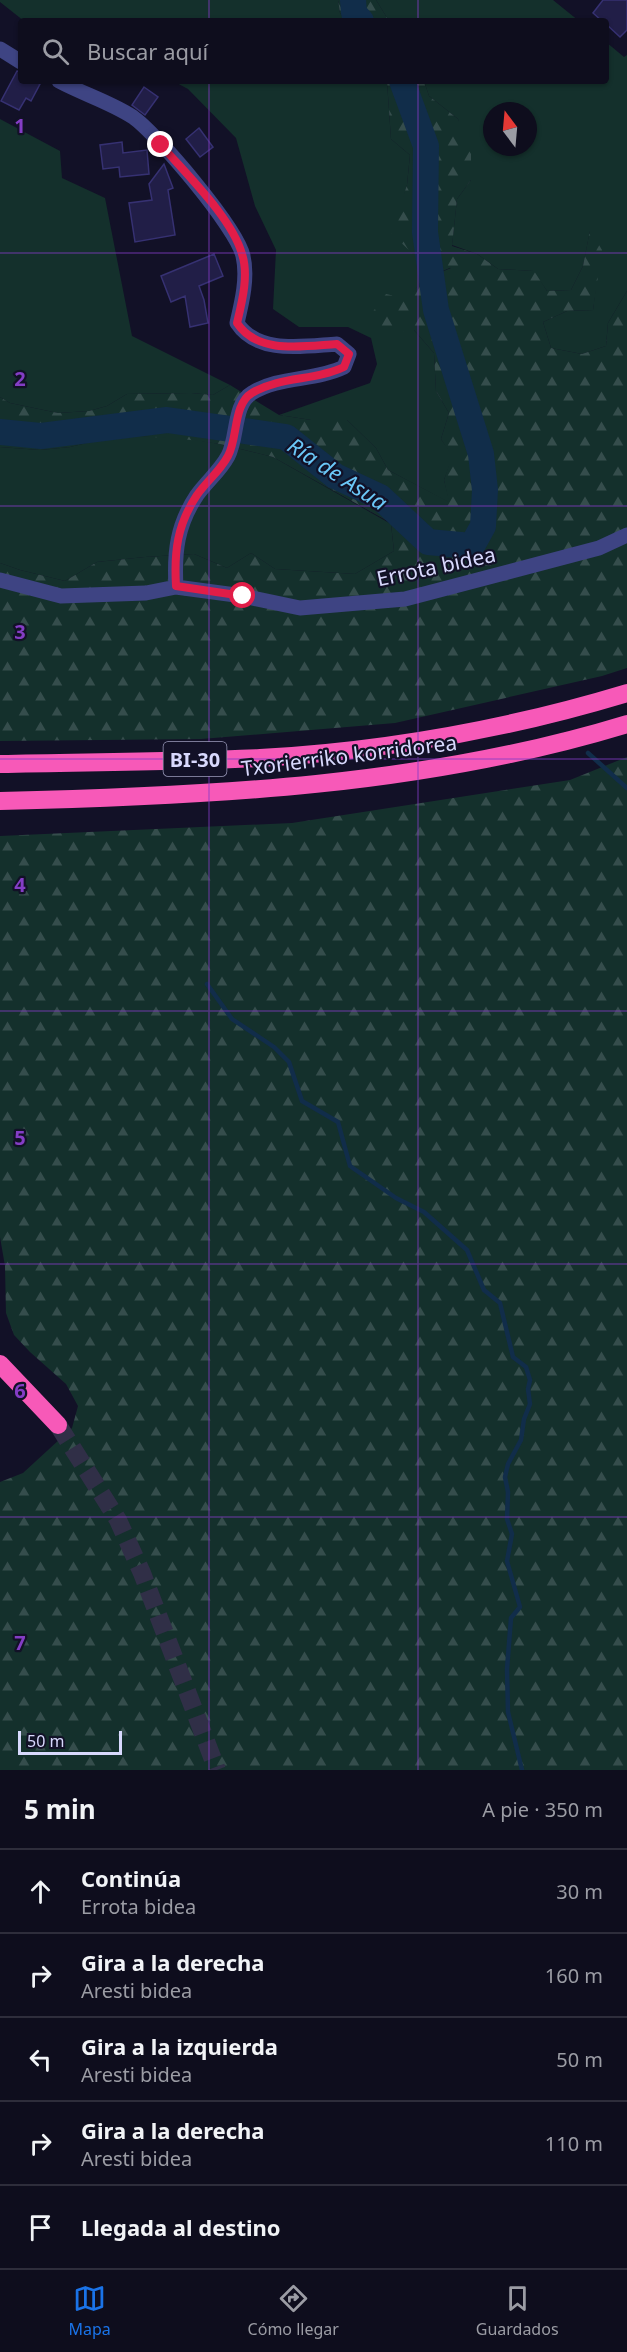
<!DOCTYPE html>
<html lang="es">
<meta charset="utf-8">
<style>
body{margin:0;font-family:"Noto Sans",sans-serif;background:#171626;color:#f1f3f6}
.compass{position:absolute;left:483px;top:102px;width:54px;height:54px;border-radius:50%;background:#0e0d1d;box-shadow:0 2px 4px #0004;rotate:344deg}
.scale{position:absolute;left:18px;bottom:15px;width:104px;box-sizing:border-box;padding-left:6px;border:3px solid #d8d9fd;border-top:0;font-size:16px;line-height:21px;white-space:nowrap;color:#d8d9fd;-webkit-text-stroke:4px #121127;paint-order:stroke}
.stop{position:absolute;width:18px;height:18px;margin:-14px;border:4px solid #e11d48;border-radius:50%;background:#fff}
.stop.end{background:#e11d48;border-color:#fff;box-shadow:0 2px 6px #0008}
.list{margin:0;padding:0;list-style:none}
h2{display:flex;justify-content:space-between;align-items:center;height:78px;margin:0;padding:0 24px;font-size:26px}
h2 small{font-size:20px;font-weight:400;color:#9b9ca4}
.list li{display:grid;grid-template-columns:39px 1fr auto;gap:18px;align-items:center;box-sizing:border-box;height:84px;padding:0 24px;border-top:2px solid #2e2d3b}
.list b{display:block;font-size:22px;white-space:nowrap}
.list p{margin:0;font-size:20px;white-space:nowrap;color:#9b9ca4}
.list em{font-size:20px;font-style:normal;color:#9b9ca4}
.icon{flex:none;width:33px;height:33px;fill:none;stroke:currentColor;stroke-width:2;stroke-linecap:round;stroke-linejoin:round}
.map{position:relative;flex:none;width:627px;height:1770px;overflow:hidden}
.search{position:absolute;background:#0e0d1d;box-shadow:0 2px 4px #0004;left:18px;right:18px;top:18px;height:66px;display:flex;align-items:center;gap:15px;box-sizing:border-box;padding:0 21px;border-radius:6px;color:#9b9ca4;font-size:22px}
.sheet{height:498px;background:#0e0d1d}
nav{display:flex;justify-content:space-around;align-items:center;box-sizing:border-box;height:84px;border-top:2px solid #2e2d3b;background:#0e0d1d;font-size:16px;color:#9b9ca4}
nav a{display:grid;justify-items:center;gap:3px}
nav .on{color:#1a73e8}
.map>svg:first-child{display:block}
.green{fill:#14302c;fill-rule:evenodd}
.forest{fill:url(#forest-firs)}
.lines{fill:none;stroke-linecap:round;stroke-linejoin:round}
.stream{stroke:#112d4a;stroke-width:4.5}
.river{stroke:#112d4a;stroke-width:26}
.building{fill:#211e47;stroke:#363172;stroke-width:1.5}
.highway-tunnel{stroke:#302f47;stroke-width:18;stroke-dasharray:18 9;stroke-linecap:butt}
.minor{stroke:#3e4483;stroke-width:15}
.highway{stroke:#f759b8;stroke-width:18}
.route{stroke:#e11d48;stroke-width:8}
.grid{fill:none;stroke:#843dc5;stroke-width:1.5;stroke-opacity:0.55}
.labels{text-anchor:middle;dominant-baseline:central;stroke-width:4.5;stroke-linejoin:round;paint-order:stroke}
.shield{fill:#121127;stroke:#9d9dbd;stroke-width:1.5}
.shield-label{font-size:20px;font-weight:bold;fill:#d8d9fd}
.street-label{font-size:21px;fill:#d8d9fd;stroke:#121127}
.water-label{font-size:22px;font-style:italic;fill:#6bc8f8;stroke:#121127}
.grid-label{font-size:20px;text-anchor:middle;font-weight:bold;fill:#843dc5;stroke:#121127;stroke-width:4.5;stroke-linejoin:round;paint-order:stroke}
</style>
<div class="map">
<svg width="627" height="1770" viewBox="0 0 627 1770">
<defs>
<pattern id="forest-firs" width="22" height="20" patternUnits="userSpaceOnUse" patternTransform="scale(1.5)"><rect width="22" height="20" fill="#14302c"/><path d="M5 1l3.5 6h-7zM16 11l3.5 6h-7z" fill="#354d4c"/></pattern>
</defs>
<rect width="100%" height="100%" fill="#121127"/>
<!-- green -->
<path class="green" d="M0,0H338L340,13L346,21H24L0,2Z
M376,0H553L579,21H389Z
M606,42L624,57L627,55V291L608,323L606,346L582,354L551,348L543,322L567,311L593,310L596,286L590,231L583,266L571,290L547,291L533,271L498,269L477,254L452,245L457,199L471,180L458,119L429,96L424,81H606ZM492,111H528V147H492Z
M173,81H387L391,139L410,155L407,185L402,203L412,253L452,267L422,280L409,299L414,330L434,353L436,391L449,413L441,439L453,456L444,480L450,503L388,470L376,448L347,420H311L279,415L370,383L377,364L371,338L348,327H299L273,309L276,250L255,206L236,138L188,89Z
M0,119L60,151L62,178L105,198L132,336L230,385L213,395L191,393L127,394L107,406L89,411L58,413L10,403L0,397Z
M119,435L183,438L220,444L273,457L391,524L394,551L355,574L275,569L251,553L227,568L194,554L145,557L97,562L65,581L20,570L0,563V447L40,450L70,447Z"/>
<!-- forest -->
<path class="forest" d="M338,0H376L389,21H346L340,13Z
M387,81H424L429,96L458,119L471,153V180L457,199L452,246L477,254L498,269L534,271L547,291L571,290L583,266L590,230L602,250L593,310L567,311L543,322L551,348L582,354L606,346L608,323L627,291V668L602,676L395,723L201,739L0,741V563L20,570L65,581L97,562L145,557L194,554L227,568L251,553L275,569L355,574L394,551L391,523L273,457L220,444L183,439L119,435L70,447L40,450L0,447V397L10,403L58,413L89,411L107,406L127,394L191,393L213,395L230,385L279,415L311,420H347L376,448L388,470L449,502L444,480L452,456L441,439L449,413L436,391L434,353L414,330L386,333L372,313L386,294L408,299L422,280L451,268L412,253L391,233L407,185L410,155L391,139Z
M627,757V1770H0V1482L23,1473L72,1428L78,1406L66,1384L30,1352L14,1335L6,1313L5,1266L0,1237V836L292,823L570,780Z"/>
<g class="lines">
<!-- stream -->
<path class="stream" d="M588,753L627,788
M207,984L232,1019L274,1047L289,1062L302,1101L338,1122L350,1166L396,1198L424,1212L467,1250L484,1290L500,1303L513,1357L526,1367L530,1380L528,1389L530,1404L524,1419L521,1440L508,1464L505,1477L508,1492L507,1519L512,1534L507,1561L520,1607L511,1618L507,1669L508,1712L522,1770"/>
<!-- river -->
<path class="river" d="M353,0L354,13L361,21
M0,432L41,436L167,420L286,437L335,476L380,497L428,542L472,546L483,526L485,490L481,454L436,310L425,232L426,146L402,81"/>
</g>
<!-- building -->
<path class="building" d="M603,0H627V30L620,37L606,24V21H602L593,13Z
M17,71L21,72V81H33L40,84L31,101L26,98L19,110L1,101Z
M144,87L158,97L145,115L132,105Z
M199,128L213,147L200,157L186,139Z
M122,142L123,153L147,150L149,174L120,177L119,167L103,169L100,145Z
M164,164L173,188L168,190L175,235L135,242L129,203L152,200L149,184Z
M214,254L223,276L199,286L204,300L208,323L190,327L185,296L171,302L161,276Z"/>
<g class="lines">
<!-- highway-tunnel -->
<path class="highway-tunnel" d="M58,1425L118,1520L142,1573L217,1770"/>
<!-- minor -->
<path class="minor" d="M0,49L21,62
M59,81C83,94 110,102 133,117C157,134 237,228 243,256C248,277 242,302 237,323C258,355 304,346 337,344L349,354L344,367C315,381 279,376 252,393C233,404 238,438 228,456C220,471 207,481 197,495C177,525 174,552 176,587
M0,580L61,596L146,593L176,587L243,596L300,608L405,599L599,548L627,535"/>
<!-- highway -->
<path class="highway" d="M0,764C86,762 173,762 260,758C384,751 508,729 627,693
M0,801C211,796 424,786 627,724
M0,1364L58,1425"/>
</g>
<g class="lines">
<!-- route -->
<path class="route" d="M161,145C186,174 232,218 242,254C249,275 242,302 237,323C258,355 304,346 337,344L349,354L344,367C315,381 280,376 252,393C233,404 238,438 228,456C220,471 207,481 197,495C177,525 174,552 176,586L243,596"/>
</g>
<!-- grid -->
<path class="grid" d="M209,0V21M418,0V21M209,81V1770M418,81V1770M0,253H627M0,506H627M0,759H627M0,1011H627M0,1264H627M0,1517H627"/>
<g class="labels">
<!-- shield labels -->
<rect class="shield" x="163.5" y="742" width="63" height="34" rx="4.5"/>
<g class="shield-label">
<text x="195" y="759">BI-30</text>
</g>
<!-- street labels -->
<g class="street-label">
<text transform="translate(436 566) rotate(-12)">Errota bidea</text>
<text transform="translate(349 755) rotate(-7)">Txorierriko korridorea</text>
</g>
<!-- water labels -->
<g class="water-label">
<text transform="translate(338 473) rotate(33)">Ría de Asua</text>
</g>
</g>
<g class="grid-label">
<text x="20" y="133">1</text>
<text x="20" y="386">2</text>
<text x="20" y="639">3</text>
<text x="20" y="892">4</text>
<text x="20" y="1145">5</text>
<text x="20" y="1398">6</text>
<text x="20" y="1650">7</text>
</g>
</svg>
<svg class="compass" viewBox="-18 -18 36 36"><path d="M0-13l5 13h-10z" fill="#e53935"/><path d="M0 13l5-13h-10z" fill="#9b9ca4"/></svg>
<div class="scale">50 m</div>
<div class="stop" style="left:243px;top:596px"></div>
<div class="stop end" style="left:161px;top:145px"></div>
<div class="search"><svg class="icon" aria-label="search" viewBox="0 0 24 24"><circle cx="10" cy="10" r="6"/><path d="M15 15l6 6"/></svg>Buscar aquí</div>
</div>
<section class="sheet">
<h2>5 min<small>A pie · 350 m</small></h2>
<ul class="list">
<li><svg class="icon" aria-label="ahead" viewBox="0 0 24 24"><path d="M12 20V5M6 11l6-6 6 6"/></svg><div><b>Continúa</b><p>Errota bidea</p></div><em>30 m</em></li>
<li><svg class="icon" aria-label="right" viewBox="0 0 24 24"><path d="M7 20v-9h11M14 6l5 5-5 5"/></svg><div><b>Gira a la derecha</b><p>Aresti bidea</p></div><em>160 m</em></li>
<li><svg class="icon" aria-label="left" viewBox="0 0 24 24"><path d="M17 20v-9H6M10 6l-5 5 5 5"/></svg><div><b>Gira a la izquierda</b><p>Aresti bidea</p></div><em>50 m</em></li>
<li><svg class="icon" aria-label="right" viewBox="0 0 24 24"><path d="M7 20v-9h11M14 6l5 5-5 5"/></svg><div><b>Gira a la derecha</b><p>Aresti bidea</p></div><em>110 m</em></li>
<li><svg class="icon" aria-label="arrive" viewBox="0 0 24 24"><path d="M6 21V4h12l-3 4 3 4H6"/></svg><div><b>Llegada al destino</b></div></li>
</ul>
</section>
<nav>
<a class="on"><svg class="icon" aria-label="map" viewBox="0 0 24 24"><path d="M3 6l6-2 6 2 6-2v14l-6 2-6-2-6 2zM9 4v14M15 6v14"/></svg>Mapa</a>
<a><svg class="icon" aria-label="directions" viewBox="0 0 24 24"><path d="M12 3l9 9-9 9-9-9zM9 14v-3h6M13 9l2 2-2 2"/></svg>Cómo llegar</a>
<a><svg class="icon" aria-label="saved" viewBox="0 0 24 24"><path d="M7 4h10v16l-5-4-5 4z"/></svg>Guardados</a>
</nav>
